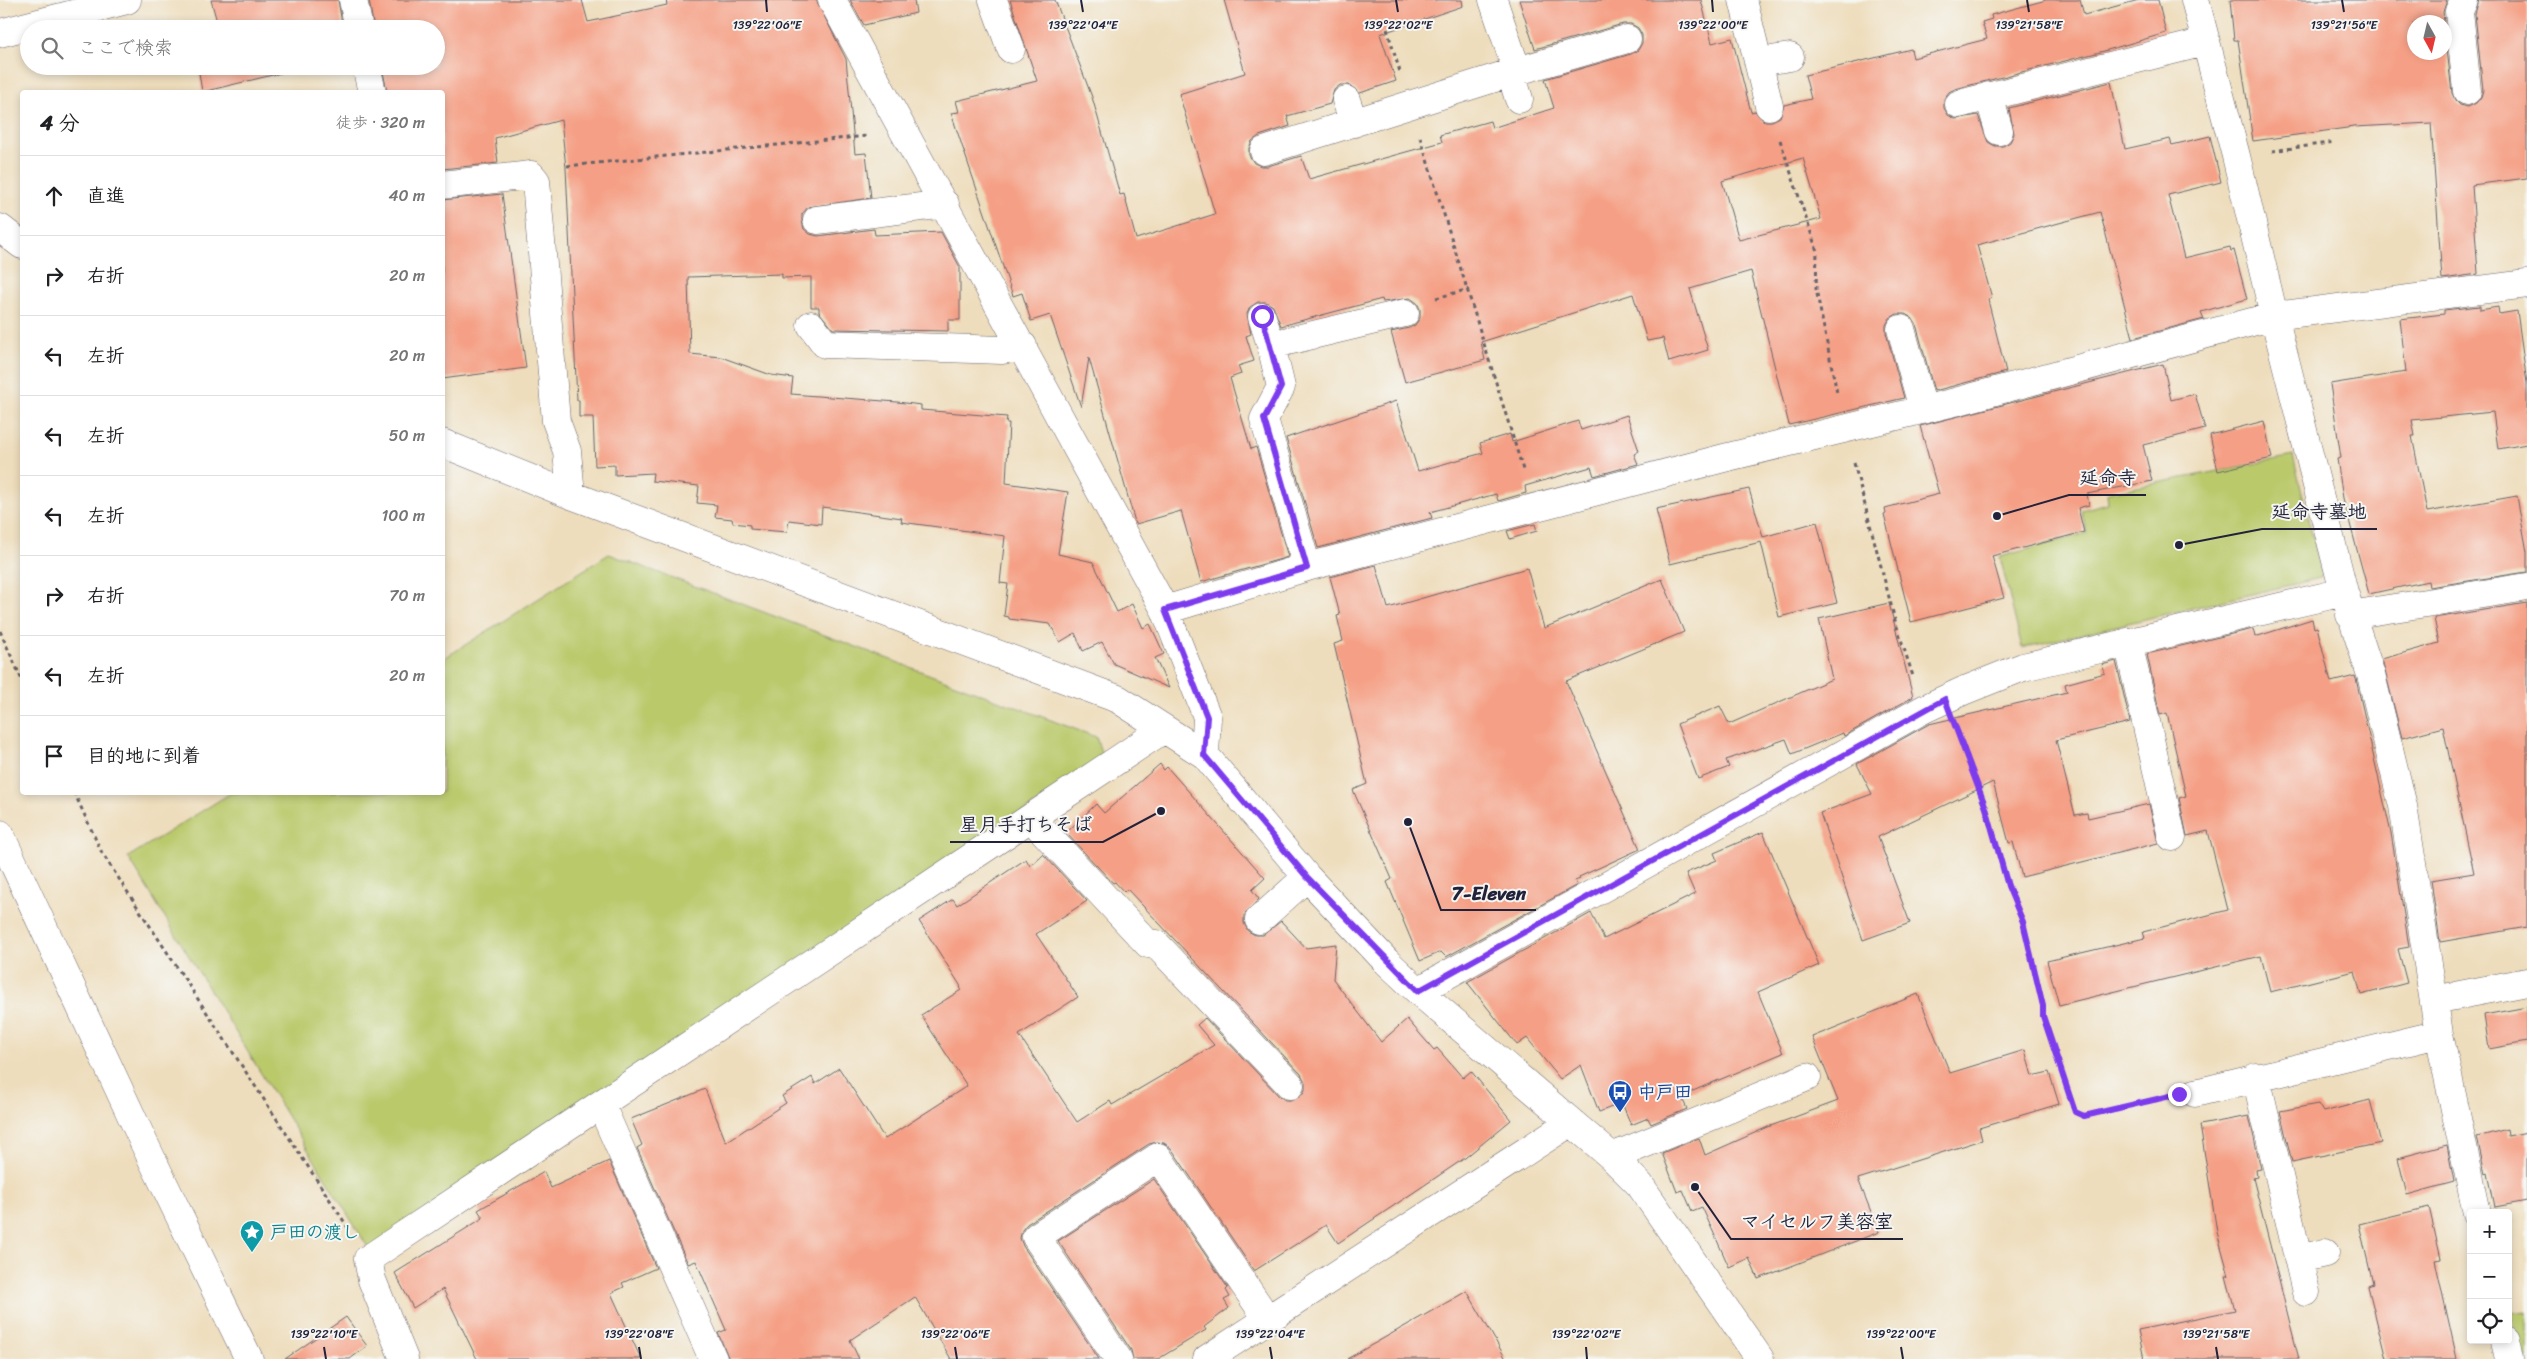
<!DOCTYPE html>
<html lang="ja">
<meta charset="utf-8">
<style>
body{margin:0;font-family:Sriracha,"Klee One",sans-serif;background:#f6f6f6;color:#202124}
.controls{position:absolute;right:15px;bottom:15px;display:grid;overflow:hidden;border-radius:5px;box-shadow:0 2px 8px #0003}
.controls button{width:45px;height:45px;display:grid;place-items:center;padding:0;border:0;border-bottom:1px solid #e0e0e0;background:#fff;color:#202124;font:25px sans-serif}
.compass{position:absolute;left:2407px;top:15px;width:45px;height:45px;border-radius:50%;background:#fff;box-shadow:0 2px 8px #0003;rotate:172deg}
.stop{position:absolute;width:15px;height:15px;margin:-11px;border:4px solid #7c3aed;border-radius:50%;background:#fff}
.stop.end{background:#7c3aed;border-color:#fff;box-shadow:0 1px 5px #0008}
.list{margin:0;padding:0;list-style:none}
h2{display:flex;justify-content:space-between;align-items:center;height:65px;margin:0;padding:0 20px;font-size:21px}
h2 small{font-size:16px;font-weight:400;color:#757577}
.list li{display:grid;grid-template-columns:32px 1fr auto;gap:15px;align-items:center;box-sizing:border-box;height:80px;padding:0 20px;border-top:1px solid #e0e0e0}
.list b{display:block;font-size:19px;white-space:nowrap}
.list em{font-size:16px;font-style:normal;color:#757577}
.icon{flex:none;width:28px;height:28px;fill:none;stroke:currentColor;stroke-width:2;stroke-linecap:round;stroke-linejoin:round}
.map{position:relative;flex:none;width:2527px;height:1359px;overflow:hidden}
.search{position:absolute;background:#fff;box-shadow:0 2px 8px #0003;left:20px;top:20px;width:425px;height:55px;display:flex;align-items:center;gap:12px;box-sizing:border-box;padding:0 18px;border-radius:28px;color:#757577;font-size:19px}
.panel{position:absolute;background:#fff;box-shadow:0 2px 8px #0003;left:20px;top:90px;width:425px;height:705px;border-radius:5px}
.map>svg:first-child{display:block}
.green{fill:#bac96b;stroke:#6e7653}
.building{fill:#f5a086;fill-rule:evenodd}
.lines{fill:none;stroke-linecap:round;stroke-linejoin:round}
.minor-casing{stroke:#696368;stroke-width:29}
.path{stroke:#696368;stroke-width:3;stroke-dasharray:4 4;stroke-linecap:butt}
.minor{stroke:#fff;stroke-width:28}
.route{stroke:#7c3aed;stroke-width:6}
.ticks{fill:none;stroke:#22223b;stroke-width:2}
.labels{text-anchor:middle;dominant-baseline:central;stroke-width:4;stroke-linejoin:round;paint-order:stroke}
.transit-label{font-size:18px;font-weight:bold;fill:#164399;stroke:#f6f6f2;text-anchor:start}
.culture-label{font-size:18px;font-weight:bold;fill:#0d838f;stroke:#f6f6f2;text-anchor:start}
.ticks-label{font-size:12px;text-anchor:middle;fill:#22223b;stroke:#f6f6f2;stroke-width:4;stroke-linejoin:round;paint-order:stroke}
.leader{fill:none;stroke:#22223b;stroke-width:2}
.callout-dot{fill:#22223b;stroke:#f6f6f2;stroke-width:2}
.callout-label{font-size:19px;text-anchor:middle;font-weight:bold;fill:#22223b;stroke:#f6f6f2;stroke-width:4;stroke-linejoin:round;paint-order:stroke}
</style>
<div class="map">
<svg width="2527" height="1359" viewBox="0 0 2527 1359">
<rect width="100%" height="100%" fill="#f6f6f2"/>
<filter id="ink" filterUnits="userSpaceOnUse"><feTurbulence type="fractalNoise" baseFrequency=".02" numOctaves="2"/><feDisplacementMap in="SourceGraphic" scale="10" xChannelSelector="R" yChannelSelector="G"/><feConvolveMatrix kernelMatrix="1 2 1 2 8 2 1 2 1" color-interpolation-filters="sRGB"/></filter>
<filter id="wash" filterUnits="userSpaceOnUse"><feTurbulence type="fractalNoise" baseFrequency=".0096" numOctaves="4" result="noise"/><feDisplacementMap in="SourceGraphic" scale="20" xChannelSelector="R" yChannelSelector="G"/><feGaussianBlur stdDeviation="1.12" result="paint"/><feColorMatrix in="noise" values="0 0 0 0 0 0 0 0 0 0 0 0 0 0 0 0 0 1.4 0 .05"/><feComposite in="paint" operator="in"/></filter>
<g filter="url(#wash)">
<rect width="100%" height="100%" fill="#eeddbc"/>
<!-- green -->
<path class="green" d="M2293,456L2322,575L2320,578L2022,648L2000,557L2087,533L2081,510L2108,503L2107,493Z
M609,554L1096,737L1103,758L372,1254L128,857L231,793L442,792L443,659Z
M2527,1311V1359H2521L2510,1313Z"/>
<g id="blocks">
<!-- building -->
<path class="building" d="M211,0H338L343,29H219Z
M369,0H582L588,22L667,5L666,0H816L846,59L855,154L866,153L871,198L808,207L802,214V221L804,229L810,234L818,236L874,229L875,235L941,232L960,267V320H948V331L833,329L819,312V307H811V277L782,278V274L688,277L690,354L721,357L771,375L793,378L791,394L897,402L921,405V410L1007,417L1006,423H1009L1006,483L1068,492L1058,554L1093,562L1117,612L1132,604L1143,628L1150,624L1164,654L1155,658L1169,688L1114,664L1102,642L1083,651L1075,633L1060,642L1050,624L1009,619V617L1004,616L1008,584L1000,583L1005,536L901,522L902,518L822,507L821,524L789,520L787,532L750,529V525L733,523L732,519L715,517L717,505L697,503L699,486L652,481L653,473L615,475V465L595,466L593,417H579V400H577L566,168L561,120L495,138L498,163L442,169V92H387L382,66H436V29H374Z
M850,0H914L916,13L864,25Z
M1010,0H1055L1092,97L1120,195L1124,194L1136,239L1215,214L1179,94L1245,73L1224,0H1462L1463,6L1380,34L1396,81L1360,93L1349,85H1340L1334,90L1330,104L1287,116L1290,126L1259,136L1252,141L1249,148V155L1254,163L1261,166H1268L1301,156L1309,179L1442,142L1440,135L1490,121L1492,128L1554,108L1545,79L1631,54L1638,50L1642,43V35L1638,28L1631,24H1623L1535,49L1519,0H1701L1712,43L1732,38L1751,112L1755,111L1764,121H1772L1780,117L1784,105L1811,99L1805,75L1911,49L1913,58L1987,39L1982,22L1992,19L1991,15L2046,0H2080L2084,15L2139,0H2158L2166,33L2104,51L1955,89L1949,92L1944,99V108L1948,115L1955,119L1978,115L1988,142L1995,146H2003L2010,142L2014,134L2009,108L2111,82L2125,149L2170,139L2172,145L2210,136L2221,182L2168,195L2184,258L2230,247L2231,251L2234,250L2247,299L2201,312L2204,319L2133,338L2100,212L1977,245L1992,298L1988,300L2006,372L1934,391L1916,324L1912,318L1905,314H1897L1890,318L1886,325V333L1904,398L1789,425L1751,271L1690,289L1708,350L1669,362L1663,338L1647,341L1633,294L1481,342L1485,360L1405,382L1391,332L1409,328L1415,325L1420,318V309L1417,303L1410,298L1383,302L1382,299L1281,326L1273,306L1266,302H1258L1250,307L1247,314L1251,334L1246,336L1254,361L1238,366L1241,374L1230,378L1251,449L1256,447L1288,557L1201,582L1181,511L1136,524L1135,522L1089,358L1081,407L1050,315L1031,321L1022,293L1013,296L951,113L959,112L956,101L1037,81ZM1803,158L1821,219L1739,240L1722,181Z
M2230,0H2447L2443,12L2444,22H2414V52H2444V23L2452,93L2455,100L2460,105L2468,107L2476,103L2481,97L2483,90L2475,14L2479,0H2527V178L2472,185L2478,274L2442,279L2431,123L2354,127L2253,141L2238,40H2234Z
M198,66H310L202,92Z
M502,194L526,368L442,379V200Z
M2480,306V310L2498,307L2499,314L2517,311L2527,383V444L2498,449L2493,412L2412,420L2415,436H2412L2427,512L2517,496L2527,552V572L2429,587L2428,581L2369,594L2343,498L2337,459L2341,458L2330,384L2406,372L2400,319L2444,314V310Z
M2163,364L2171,400L2195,394L2205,429L2143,445L2152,481L2087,494L2089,505L2078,508L2084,532L1992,556L2004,598L1911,622L1884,514L1886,513L1885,508L1939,494L1920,426Z
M1396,401L1418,471L1483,453L1480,443L1510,434L1512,442L1578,421L1581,430L1627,415L1639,451L1634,454L1638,464L1594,476L1591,467L1525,486L1526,493L1498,501L1496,494L1430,512L1432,518L1318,548L1286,438Z
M2264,421L2272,458L2218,471L2210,435Z
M1749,489L1763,537L1817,522L1837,603L1779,617L1761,542L1670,564L1656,509Z
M1535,524L1537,531L1510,539L1507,531Z
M1376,565L1388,608L1527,568L1544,628L1662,579L1684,632L1566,681L1640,849L1579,877L1580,879L1575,881L1577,885L1446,957L1441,952L1420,961L1387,882L1392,879L1353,790L1367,784L1334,644L1343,641L1337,616L1340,615L1330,577Z
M1889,603L1913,697L1844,736L1843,733L1792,754L1786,739L1726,760L1729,767L1698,779L1677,724L1720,706L1729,724L1832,679L1819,619Z
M2527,603V927L2440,942L2431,880L2474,873L2443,727L2402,738L2382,659L2439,643L2434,618Z
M2312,619L2314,628L2317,627L2331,682L2355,676L2356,679L2391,833L2409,947L2398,949L2407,983L2361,995L2355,971L2270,992L2261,956L2059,1005L2047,961L2145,938L2143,932L2228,910L2208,831L2187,836L2179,798L2186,796L2167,713L2160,715L2147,654L2253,629L2255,637Z
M2116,661L2130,722L2056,740L2075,815L2087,813L2088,818L2149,804L2158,843L2022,877L2013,842L2009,843L1993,782L1878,837L1910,923L1863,940L1820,813L1872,794L1857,764L1929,724L2067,692L2065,684L2105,673L2102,665Z
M1160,764L1164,770L1167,767L1265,878L1252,890L1259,899L1244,915V923L1248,931L1255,935H1263L1281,921L1306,948L1336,944L1333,979L1381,1042L1407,1019L1434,1050L1437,1048L1463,1078L1471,1071L1511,1120L1465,1158L1338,1243L1326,1225L1254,1271L1171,1148L1164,1143L1157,1142L1149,1144L1027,1224L1022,1230L1020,1238L1023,1246L1099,1359H951L915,1297L850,1340L859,1359H729L718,1333L726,1330L696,1261L688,1264L637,1148L642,1145L631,1119L705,1089L726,1142L786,1103L782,1096L812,1077L815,1084L839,1068L885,1139L967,1086L921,1015L961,990L960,985L919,921L953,899L957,905L1026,859L1030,866L1043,854L1087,901L1036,934L1078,997L1019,1035L1077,1122L1110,1101L1112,1105L1214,1045L1197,1025L1205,1018L1279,1096L1285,1100H1293L1301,1096L1305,1090V1082L1301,1074L1127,889L1124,892L1115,882L1113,883L1066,833L1096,804L1104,813Z
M1763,832L1819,965L1758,992L1783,1053L1681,1096L1687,1109L1651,1124L1648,1118L1631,1125L1622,1103L1599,1112L1581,1065L1560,1079L1527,1038L1517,1045L1467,982L1591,913L1604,939L1695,894L1686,873L1717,860L1714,853Z
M1918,994L1950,1073L2025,1050L2032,1076L2049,1072L2059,1104L1979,1128L1982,1140L1858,1179L1879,1232L1758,1279L1749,1258L1729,1267L1702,1207L1692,1211L1683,1190L1677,1192L1662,1153L1699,1138L1705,1155L1768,1127L1838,1101L1812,1037Z
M2527,1007V1042L2489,1049L2484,1015Z
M2370,1100L2381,1143L2292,1162L2280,1111L2318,1104L2323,1112Z
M2249,1116L2261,1169L2256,1170L2257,1177L2253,1178L2299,1359H2144L2138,1330L2235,1310L2226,1276H2229L2217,1232L2200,1125Z
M2507,1129L2508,1136L2527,1132V1201L2495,1207L2488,1173L2485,1174L2477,1137Z
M2447,1145L2454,1182L2407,1195L2398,1158Z
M609,1161L656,1268L622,1283L624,1287L611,1293L641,1359H477L443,1289L413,1308L395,1273L483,1218L478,1210L544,1172L551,1188Z
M1154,1179L1228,1288L1226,1290L1230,1297L1224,1300L1229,1308L1204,1327L1206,1330L1158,1359H1133L1131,1350L1058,1241Z
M2429,1207L2441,1259L2435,1260L2457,1359H2386L2368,1286L2373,1284L2359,1224Z
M1467,1291L1506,1359H1347Z
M346,1317L367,1346L350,1359H285Z"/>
</g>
</g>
<g filter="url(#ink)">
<use href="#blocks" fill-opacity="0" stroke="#696368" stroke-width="1"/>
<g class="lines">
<!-- minor casing -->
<g class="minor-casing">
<path id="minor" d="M353,0L359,29
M832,0L1165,610L1207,717L1205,755
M993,0L1011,49
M1493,0L1517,71
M1743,0L1769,106
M2195,0L2236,156L2274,316L2344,592L2371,675L2403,806L2439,1034L2477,1213
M2464,0L2459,11L2467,91
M0,33L127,0
M1759,62L1790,57
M366,66L372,92
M1511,74L1519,99
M1989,96L1999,131
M1346,100L1354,123
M1959,104L2205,42
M1264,151L1517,71L1627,39
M442,185L531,175L536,181L556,421L567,451L571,495
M817,220L945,204
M0,228L22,245
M1262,317L1271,345
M811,325L825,344L1002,350L1023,346
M1901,329L1923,409
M442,443L571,495L1118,699L1205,755L1307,877L1387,962L1418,991L1612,1157L1640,1185L1760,1359
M1307,567L1264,419L1281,387L1271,345L1405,313
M1165,610L1307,567L1724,458L1955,402L2274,316L2527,284
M2350,615L2527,587
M2128,642L2172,837
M1031,818L1148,944H1156L1290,1085
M0,834L144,1143L249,1359
M1259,920L1307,877
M1418,991L1924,709L1963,691L2023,667L2344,592
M2434,1000L2527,982
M2256,1077L2306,1292
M2195,1093L2439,1034
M601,1105L713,1359
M1612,1157L1807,1077
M2298,1259L2325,1253
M2505,1340L2509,1359
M404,1359L372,1280L368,1259L1164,729
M1118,1359L1036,1237L1158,1157L1268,1320
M1207,1359L1571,1122"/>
</g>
<!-- path -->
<path class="path" d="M1387,29L1400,72
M1420,137L1524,473
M1780,140L1817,251L1816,289L1837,393
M2272,151L2335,142
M567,166L867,136
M1436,298L1469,289
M1854,463L1896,624L1913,676
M0,631L22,680
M1958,732L1986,808L2008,886L2023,922L2043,1006V1016L2075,1112L2084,1116L2160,1099
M74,792L102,853L349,1229"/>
<!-- minor -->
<use href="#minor" class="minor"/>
</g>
</g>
<g class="lines" filter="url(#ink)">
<!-- route -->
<path class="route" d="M1262,316L1281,387L1264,419L1307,568L1165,610L1207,717L1204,755L1307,877L1418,991L1945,699L1986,808L2008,886L2023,922L2043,1006V1016L2075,1112L2084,1116L2179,1094"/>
</g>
<!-- ticks -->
<path class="ticks" d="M766,0L767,12M1081,0L1083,12M1396,0L1398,12M1712,0L1713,12M2027,0L2029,12M2342,0L2344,12M324,1347L326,1359M639,1347L641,1359M955,1347L957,1359M1270,1347L1272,1359M1586,1347L1587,1359M1901,1347L1903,1359M2216,1347L2218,1359"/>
<!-- icons -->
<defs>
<g id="bus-pin" transform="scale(1.25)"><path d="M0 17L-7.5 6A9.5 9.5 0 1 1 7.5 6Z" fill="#1a4fb4" stroke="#f6f6f2"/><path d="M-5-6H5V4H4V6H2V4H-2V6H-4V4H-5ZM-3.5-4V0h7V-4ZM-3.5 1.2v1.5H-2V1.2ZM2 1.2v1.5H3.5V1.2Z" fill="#fff"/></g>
<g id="sight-pin" transform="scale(1.25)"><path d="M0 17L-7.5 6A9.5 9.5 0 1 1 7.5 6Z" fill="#0f9aa8" stroke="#f6f6f2"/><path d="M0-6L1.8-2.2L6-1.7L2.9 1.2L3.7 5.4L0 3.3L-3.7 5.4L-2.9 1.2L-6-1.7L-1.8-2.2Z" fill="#fff"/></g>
</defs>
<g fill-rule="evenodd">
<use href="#bus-pin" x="1620" y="1092"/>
<use href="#sight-pin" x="252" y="1232"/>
</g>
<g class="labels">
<!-- transit labels -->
<g class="transit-label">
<text x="1638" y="1092">中戸田</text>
</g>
<!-- culture labels -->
<g class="culture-label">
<text x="270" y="1232">戸田の渡し</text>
</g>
</g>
<g class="ticks-label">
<text x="767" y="29">139°22'06"E</text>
<text x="1083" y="29">139°22'04"E</text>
<text x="1398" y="29">139°22'02"E</text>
<text x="1713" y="29">139°22'00"E</text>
<text x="2029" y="29">139°21'58"E</text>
<text x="2344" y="29">139°21'56"E</text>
<text x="324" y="1338">139°22'10"E</text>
<text x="639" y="1338">139°22'08"E</text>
<text x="955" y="1338">139°22'06"E</text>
<text x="1270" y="1338">139°22'04"E</text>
<text x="1586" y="1338">139°22'02"E</text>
<text x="1901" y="1338">139°22'00"E</text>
<text x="2216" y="1338">139°21'58"E</text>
</g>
<!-- callouts -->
<path class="leader" d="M1997 516L2069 495H2146M2179 545L2262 529H2377M1161 811L1103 842H950M1408 822L1441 910H1536M1695 1187L1731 1239H1903"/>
<g class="callout-dot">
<circle cx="1997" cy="516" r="5"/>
<circle cx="2179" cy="545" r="5"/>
<circle cx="1161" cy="811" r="5"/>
<circle cx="1408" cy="822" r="5"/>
<circle cx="1695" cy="1187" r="5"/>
</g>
<g class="callout-label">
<text x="2108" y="484">延命寺</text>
<text x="2319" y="518">延命寺墓地</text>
<text x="1026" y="831">星月手打ちそば</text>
<text x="1489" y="900">7-Eleven</text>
<text x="1817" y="1228">マイセルフ美容室</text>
</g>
</svg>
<div class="controls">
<button>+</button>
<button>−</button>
<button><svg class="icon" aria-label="locate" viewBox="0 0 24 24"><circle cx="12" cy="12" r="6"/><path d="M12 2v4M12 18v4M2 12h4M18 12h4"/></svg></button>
</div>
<svg class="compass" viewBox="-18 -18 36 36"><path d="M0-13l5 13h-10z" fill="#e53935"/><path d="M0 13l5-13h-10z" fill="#757577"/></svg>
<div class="stop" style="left:1262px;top:316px"></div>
<div class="stop end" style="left:2179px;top:1094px"></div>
<div class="search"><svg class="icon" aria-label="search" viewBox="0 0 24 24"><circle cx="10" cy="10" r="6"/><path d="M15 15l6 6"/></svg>ここで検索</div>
<section class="panel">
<h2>4 分<small>徒歩 · 320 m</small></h2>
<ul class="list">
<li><svg class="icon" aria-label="ahead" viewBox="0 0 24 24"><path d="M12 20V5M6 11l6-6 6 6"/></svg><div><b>直進</b></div><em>40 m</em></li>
<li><svg class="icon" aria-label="right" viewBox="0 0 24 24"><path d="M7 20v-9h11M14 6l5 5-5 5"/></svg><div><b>右折</b></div><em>20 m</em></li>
<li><svg class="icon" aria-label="left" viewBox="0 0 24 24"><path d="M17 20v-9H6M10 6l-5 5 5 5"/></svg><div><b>左折</b></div><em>20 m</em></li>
<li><svg class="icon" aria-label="left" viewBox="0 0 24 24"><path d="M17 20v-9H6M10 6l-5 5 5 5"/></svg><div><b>左折</b></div><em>50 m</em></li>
<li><svg class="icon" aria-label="left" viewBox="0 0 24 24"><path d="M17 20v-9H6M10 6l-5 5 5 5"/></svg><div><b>左折</b></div><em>100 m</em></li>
<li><svg class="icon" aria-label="right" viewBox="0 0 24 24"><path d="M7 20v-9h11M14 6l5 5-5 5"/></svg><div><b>右折</b></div><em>70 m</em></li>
<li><svg class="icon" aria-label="left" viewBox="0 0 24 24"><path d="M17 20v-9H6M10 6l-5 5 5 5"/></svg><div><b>左折</b></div><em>20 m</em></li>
<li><svg class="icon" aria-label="arrive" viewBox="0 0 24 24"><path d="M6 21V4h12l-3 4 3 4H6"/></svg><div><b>目的地に到着</b></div></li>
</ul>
</section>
</div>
